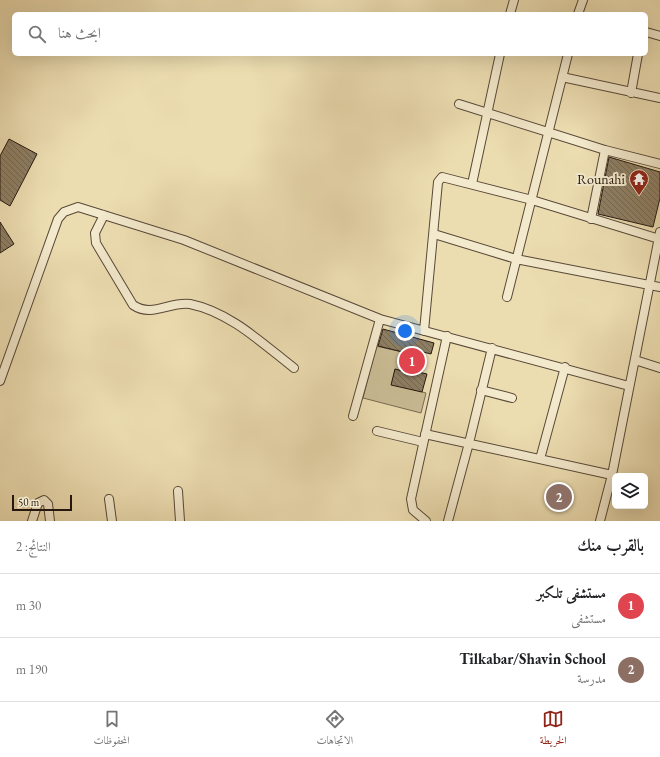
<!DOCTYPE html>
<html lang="ar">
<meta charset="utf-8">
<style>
body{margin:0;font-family:"EB Garamond",Amiri,serif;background:#f2f2f2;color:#202124;direction:rtl}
.controls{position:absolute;right:12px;bottom:12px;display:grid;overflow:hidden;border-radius:6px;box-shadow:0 4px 16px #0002}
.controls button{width:36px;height:36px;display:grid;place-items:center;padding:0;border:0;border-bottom:1px solid #e0e0e0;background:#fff;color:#202124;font:20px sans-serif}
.scale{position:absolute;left:12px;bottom:10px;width:60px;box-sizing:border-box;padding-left:4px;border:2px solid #26180f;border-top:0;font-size:11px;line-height:14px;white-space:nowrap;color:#26180f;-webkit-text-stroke:3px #f3e9cc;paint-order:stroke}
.you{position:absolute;left:405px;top:331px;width:14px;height:14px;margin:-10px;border:3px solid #fff;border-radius:50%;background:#1a73e8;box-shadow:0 0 0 6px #1a73e833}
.badge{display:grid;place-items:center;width:26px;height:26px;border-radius:50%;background:#8f2418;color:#fff;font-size:13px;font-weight:700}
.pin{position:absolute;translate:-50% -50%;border:2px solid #fff;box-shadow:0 1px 4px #0006}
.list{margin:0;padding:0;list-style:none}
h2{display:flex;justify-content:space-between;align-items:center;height:52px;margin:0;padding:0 16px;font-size:17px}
h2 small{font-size:13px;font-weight:400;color:#757577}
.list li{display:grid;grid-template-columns:26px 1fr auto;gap:12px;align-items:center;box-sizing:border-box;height:64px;padding:0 16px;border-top:1px solid #e0e0e0}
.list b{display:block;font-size:15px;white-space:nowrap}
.list p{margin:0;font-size:13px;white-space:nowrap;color:#757577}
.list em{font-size:13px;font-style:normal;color:#757577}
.icon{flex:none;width:22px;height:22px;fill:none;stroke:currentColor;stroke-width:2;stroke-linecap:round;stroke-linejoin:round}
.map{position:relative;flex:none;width:660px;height:521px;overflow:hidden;direction:ltr}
.search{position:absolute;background:#fff;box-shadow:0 4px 16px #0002;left:12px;right:12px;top:12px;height:44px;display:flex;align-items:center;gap:10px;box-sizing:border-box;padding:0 14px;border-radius:6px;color:#757577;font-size:15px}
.sheet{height:180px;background:#fff}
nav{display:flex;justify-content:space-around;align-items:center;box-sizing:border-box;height:56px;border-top:1px solid #e0e0e0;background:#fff;font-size:11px;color:#757577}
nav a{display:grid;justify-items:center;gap:2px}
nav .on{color:#8f2418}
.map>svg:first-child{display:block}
.grass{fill:#cabc95;stroke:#786a52}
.building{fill:url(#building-back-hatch);stroke:#26180f}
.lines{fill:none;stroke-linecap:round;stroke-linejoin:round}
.street-casing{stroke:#584938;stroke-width:10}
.street{stroke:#f3e9cc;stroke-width:8}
.labels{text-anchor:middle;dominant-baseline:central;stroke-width:4;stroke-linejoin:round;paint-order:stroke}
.poi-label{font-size:14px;fill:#26180f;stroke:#f3e9cc;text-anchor:end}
</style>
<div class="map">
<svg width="660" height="521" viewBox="0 0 660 521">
<defs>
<pattern id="building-back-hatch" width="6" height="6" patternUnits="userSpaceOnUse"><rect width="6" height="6" fill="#8d7e63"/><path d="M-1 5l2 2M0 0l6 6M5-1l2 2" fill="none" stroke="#736650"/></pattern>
</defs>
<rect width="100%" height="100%" fill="#ecddb1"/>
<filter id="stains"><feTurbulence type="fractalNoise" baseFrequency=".005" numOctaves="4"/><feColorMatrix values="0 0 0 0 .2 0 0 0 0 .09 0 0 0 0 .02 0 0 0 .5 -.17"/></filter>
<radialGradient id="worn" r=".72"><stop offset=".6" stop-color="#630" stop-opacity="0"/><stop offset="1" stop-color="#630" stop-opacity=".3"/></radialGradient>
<!-- grass -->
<path class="grass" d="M376,346L407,353L402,371L395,369L392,384L426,393L421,413L363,398Z"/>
<!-- building -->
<path class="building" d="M9,139L37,154L10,206L0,200V156Z
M609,157L660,172V198L653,227L598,214Z
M0,222L14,244L0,253Z
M383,329L434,343L431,354L423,352L418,372L427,374L422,392L391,385L395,369L402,371L407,353L378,346Z"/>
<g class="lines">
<!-- street casing -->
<g class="street-casing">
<path id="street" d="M510,14L514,0
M578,14L583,0
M646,32L660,36
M562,77L660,98
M631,93L638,54
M459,104L605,150L660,164
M472,184L500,54
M104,215L95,233L96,243L133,305C152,318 170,301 190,304C230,312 263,344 294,368
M591,219L605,150
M434,234L516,259L660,287
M507,297L568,54
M424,331L438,182L442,177L532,200L659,239
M635,360L660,368
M0,381L58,219L64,212L78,207L184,240L380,319L629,386
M481,390L512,398
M353,416L380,319
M377,431L423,442
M425,434L612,475
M540,459L565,367
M178,491L180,521
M109,499L112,521
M32,521L38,503L44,500L48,504L50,521
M426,521L413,510L411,499L447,336
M448,521L469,443L492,348
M600,521L612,475L660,232"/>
</g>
<!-- street -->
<use href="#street" class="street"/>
</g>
<!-- icons -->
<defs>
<g id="temple-pin" transform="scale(1)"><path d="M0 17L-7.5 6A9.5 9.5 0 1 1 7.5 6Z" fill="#8f2418" stroke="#f3e9cc"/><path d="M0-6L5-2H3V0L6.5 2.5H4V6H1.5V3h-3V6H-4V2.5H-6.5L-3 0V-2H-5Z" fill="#fff"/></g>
</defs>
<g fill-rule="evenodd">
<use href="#temple-pin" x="639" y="179"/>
</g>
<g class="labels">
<!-- poi labels -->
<g class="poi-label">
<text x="625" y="179">Rounahi</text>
</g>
</g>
<rect width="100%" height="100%" filter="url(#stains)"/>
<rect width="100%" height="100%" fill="url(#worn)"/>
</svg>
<div class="controls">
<button><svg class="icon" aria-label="layers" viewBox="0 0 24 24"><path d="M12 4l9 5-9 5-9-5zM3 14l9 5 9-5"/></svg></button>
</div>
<div class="scale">50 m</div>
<div class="you"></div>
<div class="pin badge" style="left:412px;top:361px;background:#e0444e">1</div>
<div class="pin badge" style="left:559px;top:497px;background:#8d6e63">2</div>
<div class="search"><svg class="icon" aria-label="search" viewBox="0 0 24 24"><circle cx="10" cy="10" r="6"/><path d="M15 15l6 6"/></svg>ابحث هنا</div>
</div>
<section class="sheet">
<h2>بالقرب منك<small>النتائج: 2</small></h2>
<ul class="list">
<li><span class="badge" style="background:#e0444e">1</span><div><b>مستشفى تلكبر</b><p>مستشفى</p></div><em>30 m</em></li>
<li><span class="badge" style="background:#8d6e63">2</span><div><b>Tilkabar/Shavin School</b><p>مدرسة</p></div><em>190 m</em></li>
</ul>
</section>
<nav>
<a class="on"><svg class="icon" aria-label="map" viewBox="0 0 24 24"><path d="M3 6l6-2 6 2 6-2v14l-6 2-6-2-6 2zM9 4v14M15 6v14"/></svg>الخريطة</a>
<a><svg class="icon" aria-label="directions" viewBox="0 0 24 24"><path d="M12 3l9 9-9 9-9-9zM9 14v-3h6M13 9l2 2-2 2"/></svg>الاتجاهات</a>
<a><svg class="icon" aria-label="saved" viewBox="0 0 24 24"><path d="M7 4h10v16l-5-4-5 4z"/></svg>المحفوظات</a>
</nav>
